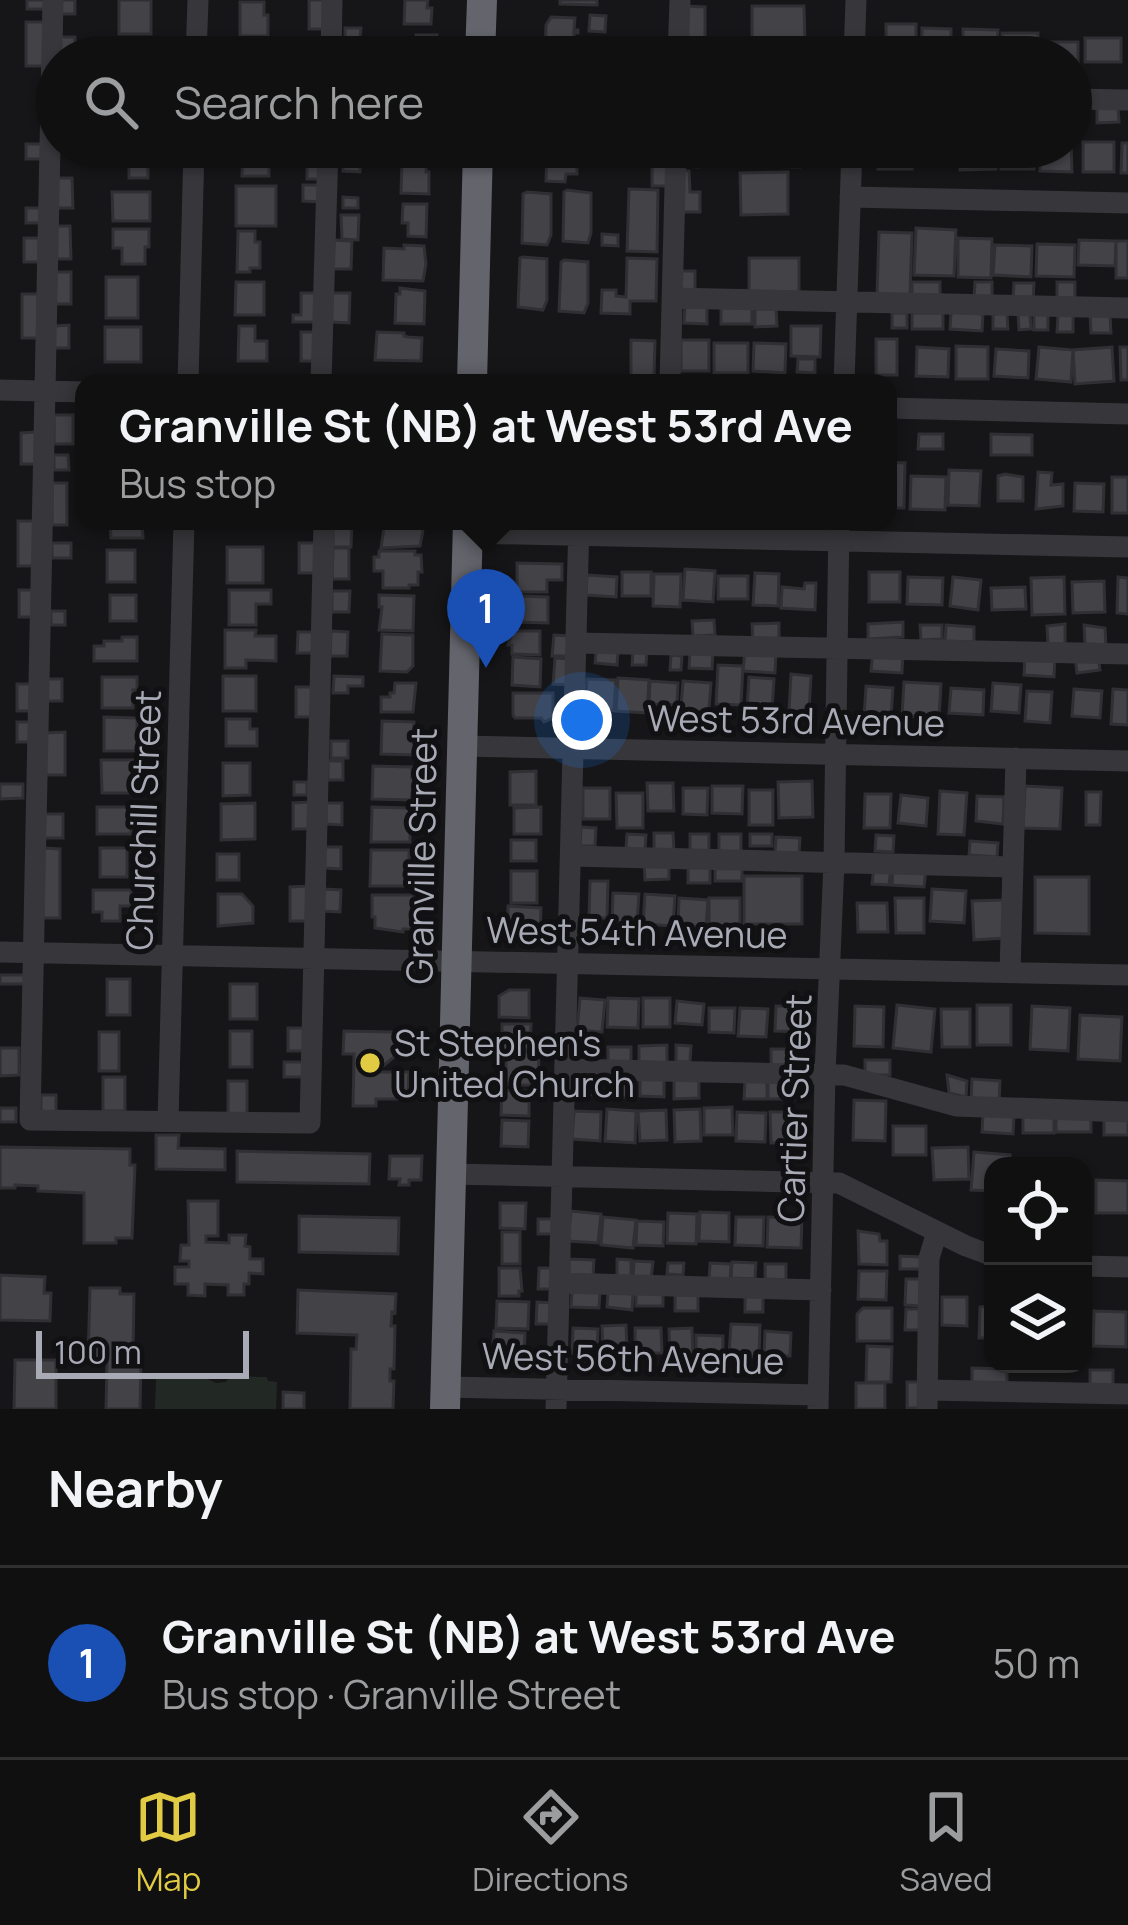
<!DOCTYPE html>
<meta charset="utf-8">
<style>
body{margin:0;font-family:Manrope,sans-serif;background:#19191a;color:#f1f3f6}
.controls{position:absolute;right:36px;bottom:36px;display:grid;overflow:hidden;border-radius:24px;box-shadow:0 3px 9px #0004}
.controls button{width:108px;height:108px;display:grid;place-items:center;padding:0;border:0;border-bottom:3px solid #303031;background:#101011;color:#f1f3f6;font:60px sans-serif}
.scale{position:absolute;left:36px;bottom:30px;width:213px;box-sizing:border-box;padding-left:12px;border:6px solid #a8aab6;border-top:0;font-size:33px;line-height:42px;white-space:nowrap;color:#a8aab6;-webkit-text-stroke:9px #111012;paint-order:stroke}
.you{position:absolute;left:582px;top:720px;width:42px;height:42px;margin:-30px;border:9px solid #fff;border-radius:50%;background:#1a73e8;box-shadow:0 0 0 18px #1a73e833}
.badge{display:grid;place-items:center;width:78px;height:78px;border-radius:50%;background:#e1cb43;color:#fff;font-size:39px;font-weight:700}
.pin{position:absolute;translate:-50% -99px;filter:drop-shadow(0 3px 6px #0008)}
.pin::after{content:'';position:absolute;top:63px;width:42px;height:36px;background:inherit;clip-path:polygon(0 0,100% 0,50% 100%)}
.popup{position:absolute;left:75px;top:374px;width:822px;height:156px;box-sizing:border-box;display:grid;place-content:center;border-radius:24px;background:#101011;filter:drop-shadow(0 3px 9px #0005);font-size:39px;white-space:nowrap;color:#9c9d9f}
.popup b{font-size:45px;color:#f1f3f6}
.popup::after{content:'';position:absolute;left:50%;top:100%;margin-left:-24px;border:24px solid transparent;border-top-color:#101011}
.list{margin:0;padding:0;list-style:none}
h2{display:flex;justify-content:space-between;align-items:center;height:156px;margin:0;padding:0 48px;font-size:51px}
h2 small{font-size:39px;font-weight:400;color:#9c9d9f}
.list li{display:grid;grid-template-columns:78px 1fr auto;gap:36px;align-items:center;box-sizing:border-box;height:192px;padding:0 48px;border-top:3px solid #303031}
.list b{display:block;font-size:45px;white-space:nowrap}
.list p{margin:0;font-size:39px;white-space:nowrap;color:#9c9d9f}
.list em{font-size:39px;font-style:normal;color:#9c9d9f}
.icon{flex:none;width:66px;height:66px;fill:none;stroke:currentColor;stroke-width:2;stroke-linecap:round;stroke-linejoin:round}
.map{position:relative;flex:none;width:1128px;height:1409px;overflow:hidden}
.search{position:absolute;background:#101011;box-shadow:0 3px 9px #0004;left:36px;right:36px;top:36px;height:132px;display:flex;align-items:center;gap:30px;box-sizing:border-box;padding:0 42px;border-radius:66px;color:#9c9d9f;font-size:45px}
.sheet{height:348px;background:#101011}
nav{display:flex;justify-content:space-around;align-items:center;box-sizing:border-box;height:168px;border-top:3px solid #303031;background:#101011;font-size:33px;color:#9c9d9f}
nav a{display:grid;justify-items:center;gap:6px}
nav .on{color:#e1cb43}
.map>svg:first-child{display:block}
.green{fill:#222924}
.building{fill:#424247;stroke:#302f33;stroke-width:3}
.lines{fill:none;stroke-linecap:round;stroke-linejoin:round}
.minor{stroke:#37373b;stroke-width:21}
.highway{stroke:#63646c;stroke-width:30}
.poi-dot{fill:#e1cb43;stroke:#111012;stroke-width:4.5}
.labels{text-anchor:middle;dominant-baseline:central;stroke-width:10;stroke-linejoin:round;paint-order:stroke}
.street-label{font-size:36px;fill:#a8aab6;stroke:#111012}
.poi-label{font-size:36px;fill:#a8aab6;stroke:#111012;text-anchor:start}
</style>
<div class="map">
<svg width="1128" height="1409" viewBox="0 0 1128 1409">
<rect width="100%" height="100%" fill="#161517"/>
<!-- green -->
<path class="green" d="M163,1375H199L216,1383L225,1382L232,1376L267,1377L268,1381L277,1382L276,1409H155L156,1378L162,1379Z"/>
<!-- building -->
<path class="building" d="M27,0H45V9H27Z
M60,0H75V14H60Z
M119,0H151V34H119Z
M309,0H325V29H309Z
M405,0H428L427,8H432L431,24H404Z
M560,0H597V5L560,4Z
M240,2H264V15H268V36H240Z
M686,6L705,7V43L685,42Z
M752,6H804L805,42L752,41Z
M590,15L606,16L605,32L589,31Z
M551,17L575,18L574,30H578V33H574V57H545L546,25Z
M26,22H44L45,66H26Z
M886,24H916V57H886Z
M345,28H361L360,38H345Z
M922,28L951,29V57H921Z
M963,29L998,30L997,57H963Z
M1002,33H1038V57H1002Z
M416,35H437V51H434L433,57H415L416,49H410L411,42H416Z
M60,37H75V57H60Z
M1085,38H1121V62H1085Z
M1048,42H1078V63H1071V57H1048Z
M752,45H790V57H752Z
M115,49H146V57H115Z
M1118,107L1119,122L1097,123V108Z
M1071,142L1072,172L1040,171L1041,147H1071Z
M1083,142H1114V172H1083Z
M1122,143H1128V173H1121Z
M26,144H42V159H26Z
M129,147H157V157H148V178H129Z
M243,147H269V176H242Z
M682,147H699V167L681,166Z
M749,147H801L800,167L748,166Z
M879,147H912V169H878Z
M917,147H956V164L916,163Z
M960,147H996V169L960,170Z
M1002,147H1034V169H1001Z
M547,150L578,151V155H581V165H577V174H566L565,182L546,181Z
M343,158L360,159V172L343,171Z
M402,158H426V172H429V194L401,193Z
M307,159L320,160V179H307Z
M652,163H668V186H652Z
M681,170L689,171L690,192H700V212H681Z
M788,172V214L741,215L740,173Z
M56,178H72L73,208H56Z
M303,185H320V202L303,201Z
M236,186H276V226H236Z
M629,189L658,190L657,252L627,251Z
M567,190L591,193V233L588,243L563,241L564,192Z
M112,192H150V221H113Z
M527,192L551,194V235L547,245L522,243L523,194Z
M343,197L358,198V208H343Z
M403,204H427L426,237L408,236V223H402Z
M26,208H40V223H26Z
M341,215H359L358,240L342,239Z
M55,226H70L71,259H55Z
M916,228L956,230L954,276L914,275Z
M113,229H149V247H145V264H122V248H113Z
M238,231H255V242H260V268H250V272H237Z
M879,232L912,233L910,296L877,295Z
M602,234L618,235V246L602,245Z
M24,238H39V262H24Z
M958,238L992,239L991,278L958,277Z
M334,240L352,241L351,269H333Z
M1079,240L1116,241L1115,266L1078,265Z
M1116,241H1128V278H1116Z
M1037,244L1075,245L1074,277L1036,276Z
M404,245L424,246L426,264L423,281L383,280L384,248L404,249Z
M995,245L1032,246L1031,277L993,275Z
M523,257L547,259V300L543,310L518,307L520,258Z
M627,258L657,259L656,301H630V314L601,313L602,290H616V296L626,297Z
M749,258H799V292H749Z
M564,260L588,262V303L584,313L559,311L561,262Z
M679,271H695V294H679Z
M54,272H71V304H54Z
M106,277H138V318H106Z
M236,282H264V315H235Z
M912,282H940V298L912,297Z
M975,282H992V301L974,300Z
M1057,282H1075V302L1057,301Z
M1014,283H1034L1033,301L1013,300Z
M400,288L425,291L424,324L395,323L396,294H400Z
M301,293H318V322H293V315H301Z
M332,293H350L349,323L331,322Z
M22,294H38V338H22Z
M685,307H707V324L684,323Z
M721,307H752V324H721Z
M755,309H776L777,326L755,327Z
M951,312L983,314L982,331L950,329Z
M892,313H907V328H892Z
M912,313H943V329H912Z
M1007,313L1008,329H993V314Z
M1018,314H1030L1031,329L1019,330Z
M1034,314L1048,315V330H1034Z
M1058,314L1073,315V332H1057Z
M1090,314H1110L1111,333H1091Z
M69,325V348H54V326Z
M239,326H255V341H267V361H238Z
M791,326H821L820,357L791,356Z
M105,327H141V362H105Z
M301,332H316V361H301Z
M377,332L404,333V336L408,337L422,338L421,361L375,360Z
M876,339H897V375H876Z
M631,340L655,341L654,378H631Z
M681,340H709V371H681Z
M714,343H748V373H714Z
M754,343L786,344L785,373L753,371Z
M956,346L988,347V379H956Z
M917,347L949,349L948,377L916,376Z
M1039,347L1073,350L1071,382L1036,379Z
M1112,347L1114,381L1075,384L1073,350Z
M1120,347H1128V380H1121Z
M996,349L1029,351L1028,378L994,376Z
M798,359H815V373L797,372Z
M54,415H73V444H54Z
M36,432L37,464H21V433Z
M919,434H943V449H918Z
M991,434L1032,435V455H991Z
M888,448H891V462L905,463L904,508H888Z
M54,455H68L69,470H54Z
M949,470L981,471L979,506L948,505Z
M1038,472L1052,473L1051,485L1063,484V506L1036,509Z
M1005,474L1023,477V501H998V476Z
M911,476L946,477L945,510L910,509Z
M1112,477H1128V513H1112Z
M52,483H67V525H52Z
M1075,483L1104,484L1103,512L1074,511Z
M18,521H35V566H18Z
M110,521H142L143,538H111Z
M243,521H289V528H243Z
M333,521H352L351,547H333Z
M385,521H421V525H424L420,546L381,548Z
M52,543H71V558H52Z
M299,543H316V573H299Z
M227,547H263V583H227Z
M333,548H349V579H332Z
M107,550H135V582H107Z
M379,551H415V555H421L422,572H418V585H409V588H383V571H374V557H379Z
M517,563L562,564V580H547V592H517Z
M685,569L715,571L713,602L683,600Z
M622,572H651V596H622Z
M869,572H900V602H869Z
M755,573L779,574L778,606L753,605Z
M654,574H681L680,607L653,606Z
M587,575L617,577L616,597L586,595Z
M718,576H748V599H718Z
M908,577L943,578L942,605L907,604Z
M953,577L981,580L978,610L950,606Z
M1064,577L1065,614L1032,615L1031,578Z
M1118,577L1128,578V614L1117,613Z
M1104,581L1105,612L1073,613L1072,582Z
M805,583H816L815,610L781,608L782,587L804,589Z
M1025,587L1026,609L992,610L991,588Z
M19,590H34V617H19Z
M229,590H271V604H256V625H229Z
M332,591H350L349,612H332Z
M110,595H136V621H110Z
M379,595L414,596L413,631L379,630L382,607H379Z
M521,596L548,597V623L517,622V612H521Z
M51,611H65V625H51Z
M714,620L715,635L693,636L692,621Z
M903,622V637L868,639V624Z
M779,623V640L753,641L752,624Z
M1065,624V645L1048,644L1047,626Z
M920,625H942V639L921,640Z
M946,625L974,627V642L945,641Z
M1084,625L1105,628L1106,645L1085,644Z
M225,630H256L255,636H276V661L246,660V668H225Z
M331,631L348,632L347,656H330Z
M513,631H540V655L512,654V645H508Z
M298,632H314V653H297Z
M382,634L413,635V666L407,672L380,671Z
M554,635L570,636V656H552Z
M122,637H137V661H94V646H104V641H122Z
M690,650L713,652L712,669L689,668Z
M745,650L776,652L775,673L743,671Z
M873,650L903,652L902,673L871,671Z
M596,651L618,652L617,665L595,663Z
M633,651H647L646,665H632Z
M671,655L682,656L681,670H670Z
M1025,655L1055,657L1054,677L1024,675Z
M1098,655L1100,670L1077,673L1075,658Z
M513,657L541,659L540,687L512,685Z
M555,658L571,659L569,685L553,684Z
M718,665L743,666L741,705L716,704Z
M791,674L811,676L809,712L789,711Z
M223,676H256V711H223Z
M334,676L363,677V686H348V693H333Z
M102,677H137V690H133V708H102Z
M749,677L774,679L772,711L747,709Z
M618,678L649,680L647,713L616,711Z
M46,679H62V701H46Z
M587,679L616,680L614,711L585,709Z
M650,681L678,683L677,705L649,704Z
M683,681L711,683L708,722L680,720Z
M904,682L941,684L939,718L902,716Z
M395,683H416L413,712H381V697H390V693H394Z
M993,683L1021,685L1019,713L991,711Z
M17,684H31V711H17Z
M866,686L893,688L891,718L864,717Z
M296,687H313V717H296Z
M951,688L984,690L983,715L949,713Z
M1074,689L1102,691L1100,718L1072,716Z
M1113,689L1128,690V725L1111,724Z
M1027,691L1052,692L1050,723L1025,721Z
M513,693H553V718L544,722L541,718H515L513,715Z
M104,717L137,718V751H104Z
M226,719H250V729H257V746H226Z
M382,721L414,722V755L381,754Z
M17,722H31V742H17Z
M65,732V775H45L44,733Z
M331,741H348V758H331Z
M101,760H134L135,793H102Z
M328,761H343V780H328Z
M223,763H250V795L223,796Z
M373,766L412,767V778H414L411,800L372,799Z
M536,771V805H510V772Z
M812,781L813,817L779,818L778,782Z
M294,782H307V795H294Z
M647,783H673L674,811H648Z
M0,784H23V798L0,799Z
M712,786H743L742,814L712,813Z
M1025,786L1062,788L1060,829L1023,828Z
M583,788H610V819H583Z
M683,788H708L707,815L683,814Z
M749,790H773V825H749Z
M940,791L967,793L964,835L938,834Z
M1086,792H1101L1100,825H1086Z
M616,793H643V828H617Z
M865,794H891L890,828H864Z
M901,795L928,798L926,826L898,823Z
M977,796L1004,797L1003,824L976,821Z
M310,802V829H293V803Z
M255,803V839L221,840V804Z
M326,803H342V825L326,824Z
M97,807H131V834H97Z
M372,807L410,808V842H371Z
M541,807V834H514V808Z
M44,814H63V838H44Z
M581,827L596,828L595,846H580Z
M654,833H673L674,850H654Z
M627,834L646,835L645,850L626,848Z
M690,834H709V852L690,851Z
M719,834H741V854H719Z
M750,834H772V846H750Z
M876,835L894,836L893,852L875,851Z
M776,837L800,838L799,854L775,853Z
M511,840H536V861H511Z
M970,841L998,843L997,857L969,855Z
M325,847H341V869L324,868Z
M43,848L60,849V918H43Z
M100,848H127V877H100Z
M371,850H409V886H370Z
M217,854H239V880H217Z
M669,862V879L645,880L644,863Z
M715,863H742V881H715Z
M688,864H710V883H688Z
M874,866L891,867L889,885L872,884Z
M893,867L926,870L924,887L892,885Z
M511,871H537V903H511Z
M744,876H802V924H744Z
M1035,877H1089V934L1035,933Z
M590,881H608L607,918H589Z
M308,886V921H290V887Z
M324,889L341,890L340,912L323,911Z
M932,889L966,891L964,923L930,921Z
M93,890H131V906H120V921H102V912H93Z
M613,893L639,894L637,923L612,922Z
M218,894H242L253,906V923L218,926Z
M645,894L675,896L673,926L643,924Z
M372,895H414L413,929H403V932L375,928V917H372Z
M679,898L708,900L706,927L678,925Z
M709,898H740V932H709Z
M895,898H924V933H896Z
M1003,900L1005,938L974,940L972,901Z
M857,903H887L888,932H858Z
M508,906L541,908L540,938L507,937Z
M0,975H25V984H0Z
M107,979H130V1015H107Z
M230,984H257V1019H230Z
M509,990H529V1018L499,1017V996Z
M580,998L605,1000L602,1032L577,1030Z
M608,998L639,999L638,1028L607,1027Z
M643,998H670V1027H643Z
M677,1001L704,1004L702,1025L675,1023Z
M897,1005L935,1009L931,1052L893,1048Z
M977,1005H1011V1045H977Z
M776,1006H808L807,1032L775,1031Z
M855,1006L884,1007L883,1047L854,1046Z
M1032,1006L1070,1008L1068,1051L1030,1049Z
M709,1008H735L734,1033L709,1032Z
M740,1008L768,1009L766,1037L738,1036Z
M941,1009H970V1047H942Z
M1080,1015L1122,1017L1120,1061L1078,1059Z
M502,1024H531L530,1050H502Z
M288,1028H304V1051H288Z
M230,1031H252V1067H230Z
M344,1031L395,1032L394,1057L376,1072H409L408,1099H376V1106H353L354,1054H343Z
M99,1032H119V1071H99Z
M667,1045V1064L639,1065V1046Z
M676,1045L691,1046L690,1062H676Z
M608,1047H631V1063H608Z
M0,1048H19V1075L0,1076Z
M771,1049H797V1069H771Z
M506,1052H539L538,1085H506Z
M865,1060H890V1075H865Z
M284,1062H306V1077H284Z
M640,1075L664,1076V1097L640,1096Z
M947,1075L967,1081L966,1097L949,1093Z
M103,1077H125V1111H103Z
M577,1077H596V1095L576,1094Z
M699,1077V1098L674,1099V1078Z
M615,1078H636V1097H615Z
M745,1079L767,1080V1099H744Z
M768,1079H798V1099H768Z
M972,1079L1000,1081L999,1103L971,1101Z
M228,1081H247V1114H228Z
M502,1090L529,1091V1116L501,1115Z
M41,1095H56V1113H41Z
M854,1100L886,1101L885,1141L853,1140Z
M732,1107L733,1135H704V1108Z
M0,1108H16V1122H0Z
M607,1109L636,1111L635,1143L605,1141Z
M700,1109L701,1141L675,1142L674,1110Z
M666,1110L667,1140L640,1141L638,1111Z
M574,1111L601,1112L600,1141L572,1139Z
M737,1112L766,1113L765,1142L736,1141Z
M770,1112H800L801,1143H771Z
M983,1114L1014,1116L1013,1134L982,1132Z
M1023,1116H1054V1133H1023Z
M1056,1116H1091V1132H1056Z
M1104,1118H1128V1135H1104Z
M502,1120L529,1121L528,1147L501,1146Z
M893,1126H926V1155H893Z
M156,1135H179L178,1148L225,1149V1170L156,1169Z
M0,1147L130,1149V1165H135L132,1238H116V1243H84V1193L38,1191V1186L15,1185V1188H0Z
M968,1147L969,1179L934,1180L932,1148Z
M237,1151L370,1154L369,1184L237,1182Z
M974,1152L1010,1155V1166H993V1191L971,1190Z
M390,1156H422L421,1180H409V1185H399L400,1179H389Z
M1083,1174H1089V1214H1083Z
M1096,1180L1128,1181V1213H1096Z
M188,1201H218V1236H206V1242L229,1243V1235H246L245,1246L250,1247V1259H263V1274L249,1273V1284H244V1295H228V1285L205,1284V1296L188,1295V1284H175V1267H189V1261H180L181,1245H189Z
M500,1203H526L525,1229L500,1228Z
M571,1211L601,1214L598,1243L568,1241Z
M700,1212L729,1213V1242L699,1241Z
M668,1213L697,1214L696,1244L667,1243Z
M299,1216L399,1218L398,1254L299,1252Z
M603,1217L636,1220L633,1248L601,1245Z
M736,1217H764L763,1246L735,1245Z
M768,1217L802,1218L801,1248L767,1247Z
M538,1219H557V1234H538Z
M637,1221L664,1222L663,1246L636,1245Z
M858,1231L879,1234L880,1241H887V1265L859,1264Z
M502,1232H520V1264H502Z
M900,1256L922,1257V1269H900Z
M569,1259L594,1260L593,1276L569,1275Z
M617,1259L631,1260V1277L617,1276Z
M634,1261L653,1262L651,1279L633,1278Z
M732,1262L756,1263L755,1279L731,1278Z
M668,1263H684L683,1275L667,1274Z
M710,1263L731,1264L730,1283L709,1282Z
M765,1264H786V1280L765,1279Z
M499,1268H520L522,1291H519V1296H499Z
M539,1268H554V1289H538Z
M859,1271H887L886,1300L858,1299Z
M0,1275L45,1277L44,1293H51L50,1321L0,1320Z
M906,1279H922L921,1306L905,1305Z
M90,1288H120V1294H134L133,1360H141L140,1409H106L107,1362L88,1361Z
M298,1290L396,1294L395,1313L392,1312L391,1326H395L394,1369H390V1381H394L393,1409H350L351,1349H356L357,1335L297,1333Z
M608,1291L633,1294L632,1310L607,1307Z
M636,1291H663V1306H636Z
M572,1292H600L599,1308L571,1307Z
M675,1292H698V1311H675Z
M745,1293H763V1312H745Z
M942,1297H967V1326L942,1325Z
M497,1301L529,1302L528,1329L496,1328Z
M537,1302L553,1303L552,1324H536Z
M988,1306H993V1342H989V1338H979L980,1307Z
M863,1308H892V1341H857V1314Z
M906,1309H922L921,1330H905Z
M1094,1311L1126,1312V1347L1093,1346Z
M731,1324L760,1325L759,1357L729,1355Z
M626,1325L627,1351H603L602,1326Z
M573,1328L598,1329L597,1354L572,1353Z
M635,1328H661L662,1353H635Z
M692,1328L693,1355H670L669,1329Z
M494,1331L525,1333L524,1359L492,1357Z
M765,1331L791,1333L790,1356L764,1355Z
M696,1335L723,1336V1356L696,1355Z
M867,1346L892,1347L891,1382H866Z
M15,1360H56V1409H14Z
M972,1368L1007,1369V1385H972Z
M1090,1370H1113V1386H1090Z
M907,1382H921V1408H907Z
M856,1383H885V1409H856Z
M283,1392L304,1393V1409H283Z"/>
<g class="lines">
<!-- minor -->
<path class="minor" d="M53,0L30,1120L310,1123L324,521
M196,57L198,0
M331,57L332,0
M678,57L680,0
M854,57L856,0
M1071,99L1128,100
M850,197L1128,203
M672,298L1128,308
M188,383L194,147
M321,383L328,147
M670,383L676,147
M844,383L852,147
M0,390L84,392
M888,408L1128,414
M468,533L1128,547
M576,643L1128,654
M462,746L1128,761
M571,856L1013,867
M0,952L1128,975
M1010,973L1016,758
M566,1069L844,1075L956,1106L1128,1112
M168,1121L184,521
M451,1174L839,1183L966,1246L993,1256
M1083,1266L1128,1267
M559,1283L821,1290
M446,1387L818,1395
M927,1390L1128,1394
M556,1409L579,521
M818,1409L825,1074L834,863L839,521
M927,1409L929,1258L937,1232"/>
<!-- highway -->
<path class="highway" d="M480,57L482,0
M472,383L478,147
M445,1409L468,521"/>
</g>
<!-- markers -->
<circle class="poi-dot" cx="370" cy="1063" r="12"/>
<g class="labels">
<!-- street labels -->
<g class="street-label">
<text transform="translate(796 720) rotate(1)">West 53rd Avenue</text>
<text transform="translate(143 820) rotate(-88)">Churchill Street</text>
<text transform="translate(421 856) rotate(-89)">Granville Street</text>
<text transform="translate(637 932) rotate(1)">West 54th Avenue</text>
<text transform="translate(794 1108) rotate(-88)">Cartier Street</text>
<text transform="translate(633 1358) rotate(1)">West 56th Avenue</text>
</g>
<!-- poi labels -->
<g class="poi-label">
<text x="394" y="1042">St Stephen's<tspan x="394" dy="41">United Church</tspan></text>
</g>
</g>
</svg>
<div class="controls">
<button><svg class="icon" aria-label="locate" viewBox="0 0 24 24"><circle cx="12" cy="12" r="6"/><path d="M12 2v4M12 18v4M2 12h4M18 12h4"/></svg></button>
<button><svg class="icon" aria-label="layers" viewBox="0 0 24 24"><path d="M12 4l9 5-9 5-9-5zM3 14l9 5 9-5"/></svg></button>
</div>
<div class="scale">100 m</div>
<div class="you"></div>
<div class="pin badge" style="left:486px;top:668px;background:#1a4fb4">1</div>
<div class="popup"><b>Granville St (NB) at West 53rd Ave</b>Bus stop</div>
<div class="search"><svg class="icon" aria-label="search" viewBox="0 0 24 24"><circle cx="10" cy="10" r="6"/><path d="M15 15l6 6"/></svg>Search here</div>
</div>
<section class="sheet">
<h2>Nearby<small></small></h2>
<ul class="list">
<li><span class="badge" style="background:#1a4fb4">1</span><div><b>Granville St (NB) at West 53rd Ave</b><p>Bus stop · Granville Street</p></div><em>50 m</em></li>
</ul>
</section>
<nav>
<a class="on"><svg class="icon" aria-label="map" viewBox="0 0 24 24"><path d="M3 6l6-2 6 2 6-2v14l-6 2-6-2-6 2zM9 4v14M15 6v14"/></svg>Map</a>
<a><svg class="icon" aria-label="directions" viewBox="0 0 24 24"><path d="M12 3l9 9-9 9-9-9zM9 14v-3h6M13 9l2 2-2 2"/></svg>Directions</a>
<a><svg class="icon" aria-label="saved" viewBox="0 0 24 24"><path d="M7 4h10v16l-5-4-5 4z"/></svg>Saved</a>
</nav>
